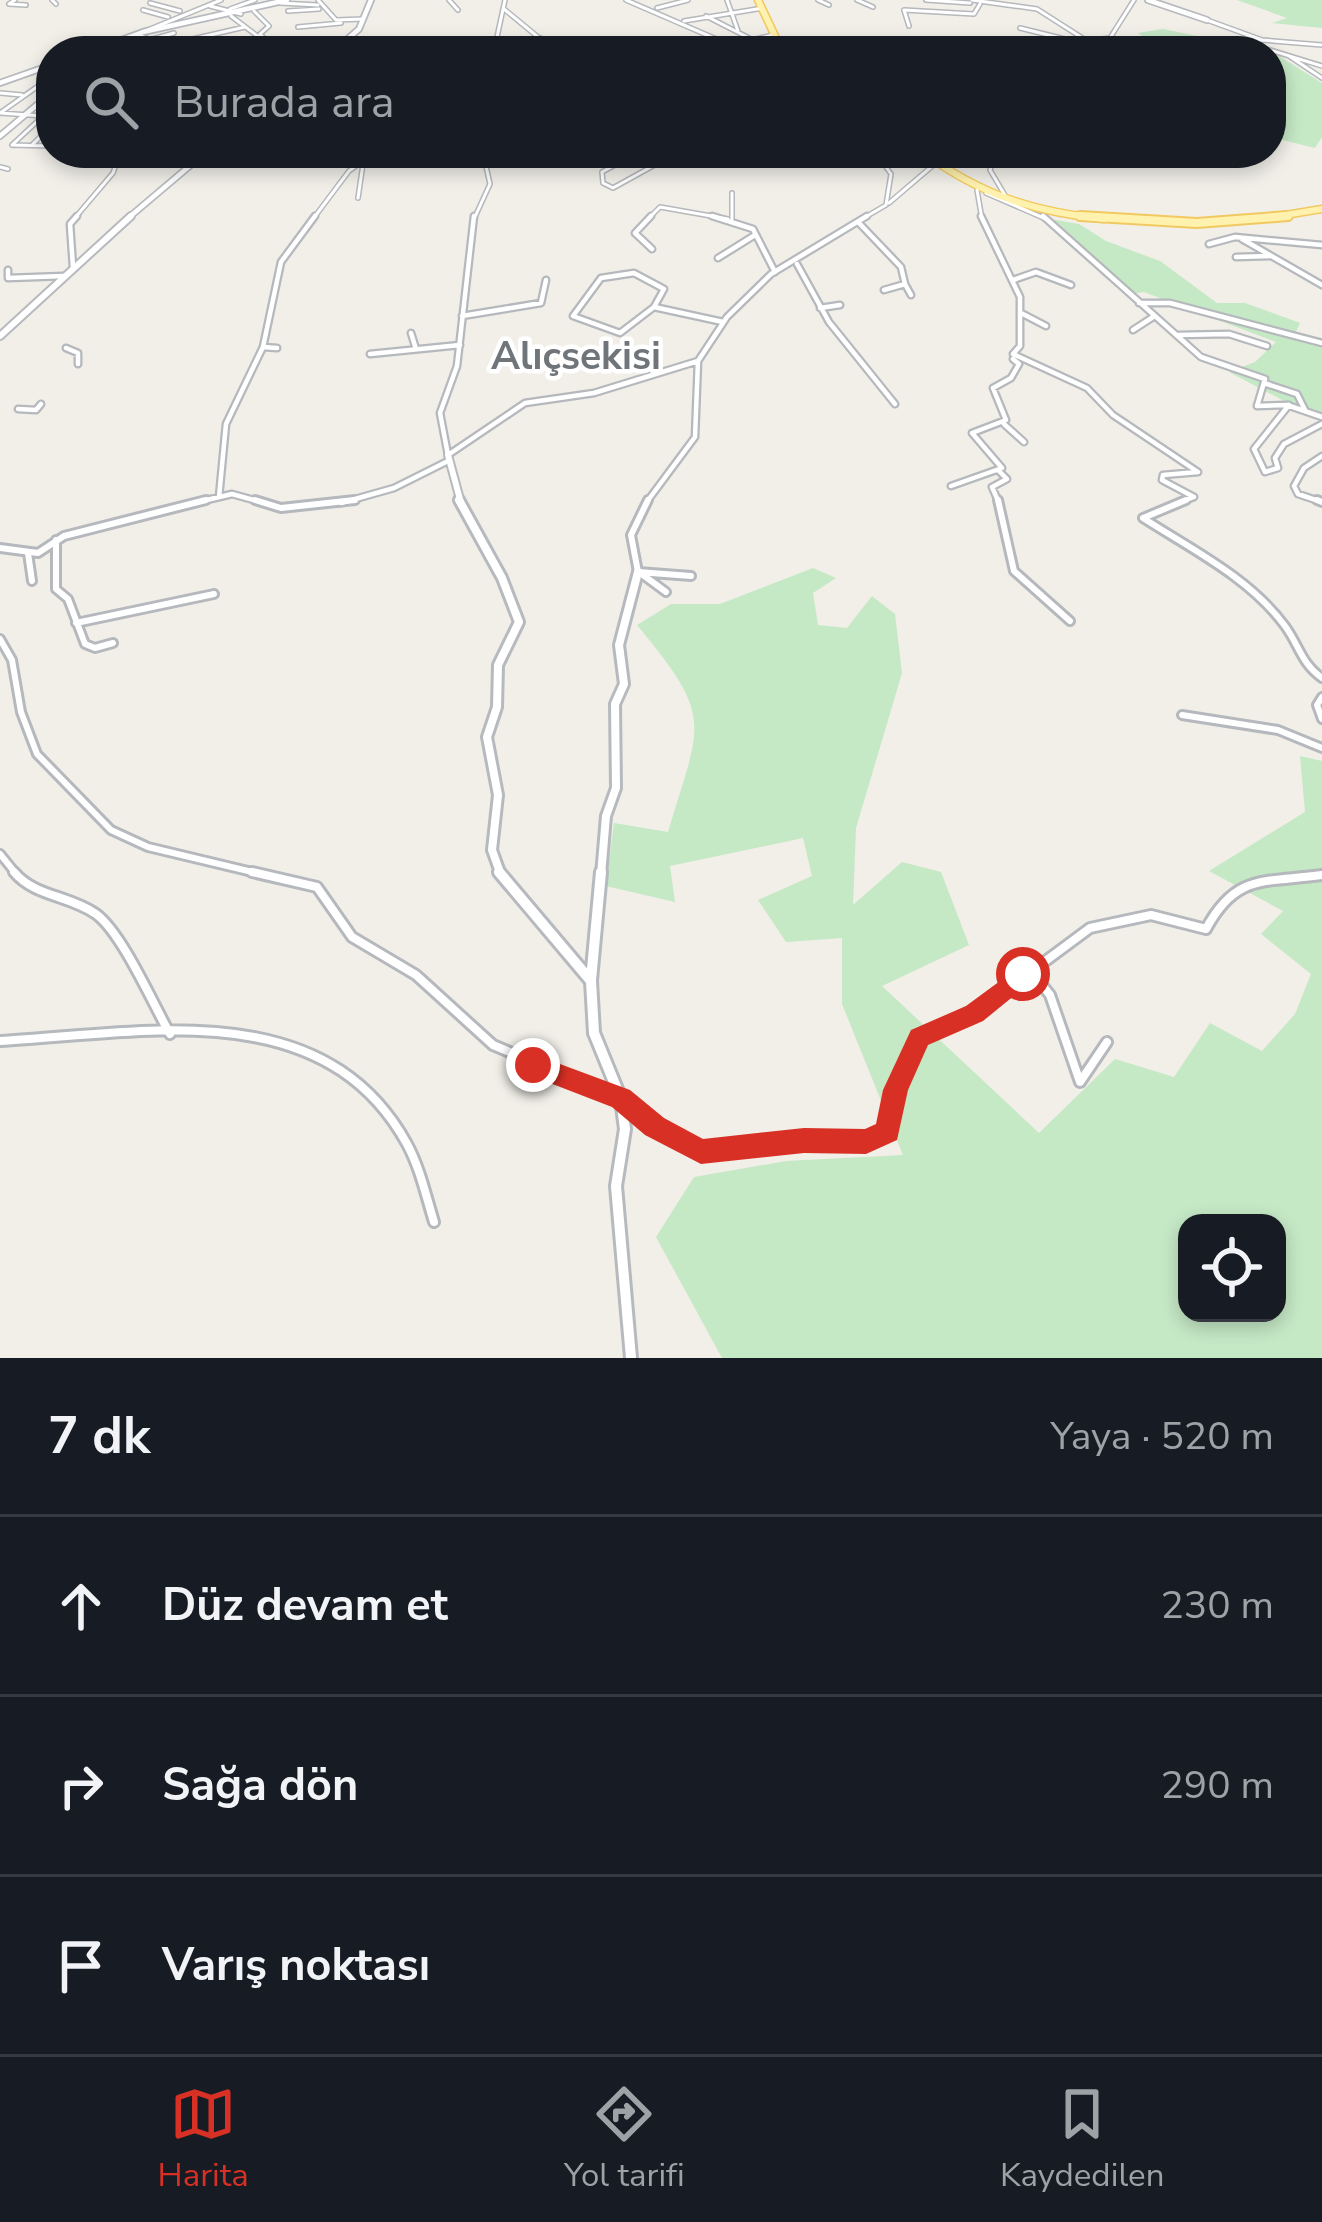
<!DOCTYPE html>
<html lang="tr">
<meta charset="utf-8">
<style>
body{margin:0;font-family:"Nunito Sans",sans-serif;background:#20242c;color:#f1f3f6}
.controls{position:absolute;right:36px;bottom:36px;display:grid;overflow:hidden;border-radius:24px;box-shadow:0 6px 18px #0003}
.controls button{width:108px;height:108px;display:grid;place-items:center;padding:0;border:0;border-bottom:3px solid #363941;background:#171b24;color:#f1f3f6;font:60px sans-serif}
.stop{position:absolute;width:36px;height:36px;margin:-27px;border:9px solid #d93025;border-radius:50%;background:#fff}
.stop.end{background:#d93025;border-color:#fff;box-shadow:0 3px 12px #0008}
.list{margin:0;padding:0;list-style:none}
h2{display:flex;justify-content:space-between;align-items:center;height:156px;margin:0;padding:0 48px;font-size:51px}
h2 small{font-size:39px;font-weight:400;color:#9ea1a6}
.list li{display:grid;grid-template-columns:78px 1fr auto;gap:36px;align-items:center;box-sizing:border-box;height:180px;padding:0 48px;border-top:3px solid #363941}
.list b{display:block;font-size:45px;white-space:nowrap}
.list em{font-size:39px;font-style:normal;color:#9ea1a6}
.icon{flex:none;width:66px;height:66px;fill:none;stroke:currentColor;stroke-width:2;stroke-linecap:round;stroke-linejoin:round}
.map{position:relative;flex:none;width:1322px;height:1358px;overflow:hidden}
.search{position:absolute;background:#171b24;box-shadow:0 6px 18px #0003;left:36px;right:36px;top:36px;height:132px;display:flex;align-items:center;gap:30px;box-sizing:border-box;padding:0 42px;border-radius:48px;color:#9ea1a6;font-size:45px}
.sheet{height:696px;background:#171b24}
nav{display:flex;justify-content:space-around;align-items:center;box-sizing:border-box;height:168px;border-top:3px solid #363941;background:#171b24;font-size:33px;color:#9ea1a6}
nav a{display:grid;justify-items:center;gap:6px}
nav .on{color:#d93025}
.map>svg:first-child{display:block}
.green{fill:#c5e8c5;fill-rule:evenodd}
.lines{fill:none;stroke-linecap:round;stroke-linejoin:round}
.street-far3-casing{stroke:#b5b8bc;stroke-width:6}
.street-far2-casing{stroke:#b5b8bc;stroke-width:9}
.street-far1-casing{stroke:#b5b8bc;stroke-width:12}
.street-casing{stroke:#b5b8bc;stroke-width:14}
.secondary-far3-casing{stroke:#b6babf;stroke-width:8}
.secondary-far2-casing{stroke:#b6babf;stroke-width:10}
.secondary-far1-casing{stroke:#b6babf;stroke-width:14}
.secondary-casing{stroke:#b6babf;stroke-width:16}
.primary-far1-casing{stroke:#f2c960;stroke-width:9}
.primary-casing{stroke:#f2c960;stroke-width:12}
.street-far3{stroke:#fff;stroke-width:3}
.street-far2{stroke:#fff;stroke-width:4.5}
.street-far1{stroke:#fff;stroke-width:6}
.street{stroke:#fff;stroke-width:8}
.secondary-far3{stroke:#fff;stroke-width:4.5}
.secondary-far2{stroke:#fff;stroke-width:6}
.secondary-far1{stroke:#fff;stroke-width:8}
.secondary{stroke:#fff;stroke-width:10}
.primary-far1{stroke:#fff2af;stroke-width:6}
.primary{stroke:#fff2af;stroke-width:8}
.route{fill:#d93025}
.labels{text-anchor:middle;dominant-baseline:central;stroke-width:9;stroke-linejoin:round;paint-order:stroke}
.far-neighbourhood-label{font-size:39px;font-weight:bold;fill:#70757a;stroke:#fff}
</style>
<div class="map">
<svg width="1322" height="1358" viewBox="0 0 1322 1358">
<rect width="100%" height="100%" fill="#f1efe8"/>
<!-- green -->
<path class="green" d="M1237,0H1322V28L1272,23L1287,18Z
M1163,29L1270,51H1161L1138,33Z
M1271,51L1322,83V137L1315,148L1271,137Z
M1044,218L1079,224L1106,241L1160,261L1217,303H1245L1300,323L1293,338L1322,346V421L1229,372L1255,362L1276,342L1144,292L1131,294Z
M813,568L836,578L813,593L818,625L847,628L872,596L895,614L902,673L856,828L853,905L902,862L941,872L969,945L882,986L1039,1133L1115,1059L1174,1077L1210,1023L1262,1051L1295,1014L1311,974L1261,934L1283,911L1209,871L1305,812L1300,756L1322,761V1358H722L656,1237L694,1177L786,1161L903,1155L842,1004V938L786,942L758,900L812,876L803,838L670,866L675,902L606,886L614,823L668,832C701,721 715,719 637,625L671,604H720ZM1187,1223H1277V1313H1187Z"/>
<g class="lines">
<!-- street-far3 casing -->
<g class="street-far3-casing">
<path id="street-far3" d="M15,0L9,4L26,5
M52,0L56,4
M318,0L336,20L363,19
M449,0L458,10
M626,0L744,51
M727,0L738,31
M818,0L829,5
M857,0L873,7
M926,0L970,3
M972,0L1037,9L1084,39L1061,51
M150,3L180,11
M280,3L318,5
M210,6L241,14
M657,8L688,0
M230,9L255,0
M504,9L538,37L570,51
M143,10L168,17
M254,11L269,26L260,34L264,38
M288,11L319,9
M231,16L264,41L261,51
M706,16L749,38
M1207,20L1262,40L1244,42L1322,66
M684,21L763,8
M909,26L904,10L974,14L980,4
M298,27L341,23
M1020,28L1077,42L1110,38L1134,0
M143,32L221,0
M138,34L158,44L148,48
M121,40L148,48L144,51
M149,40L174,33
M1262,40L1322,45
M175,43L245,27
M730,45L773,35
M118,51L129,41
M494,51L505,0
M756,51L823,43L898,51
M1001,51H1053
M1289,56L1322,78
M0,93L22,95
M51,109L43,116H51
M0,113L43,116L12,145
M0,113L51,77
M12,145L51,146
M32,145L51,126
M626,153V159L602,172L603,183L613,188L660,162L663,153
M996,153L990,170L1006,197
M0,167L8,169
M977,190L982,219
M732,193V219
M986,193L1046,219
M358,198L363,164
M889,203L937,162L959,153
M74,219L113,173L120,153
M313,219L349,171L373,153
M474,219L490,184L483,153
M648,219L660,207L728,219
M862,219L886,205L891,174L876,153"/>
</g>
<!-- street-far2 casing -->
<g class="street-far2-casing">
<path id="street-far2" d="M474,216L457,366L440,413L448,455L525,403L594,393L698,361L727,317L771,274L867,216
M651,216L635,233L652,249
M712,216L753,229L775,272
M981,216L1020,297V346L1013,354L1087,388L1113,415L1198,472L1163,475L1162,480L1194,497L1178,503
M1043,216L1201,357L1265,379L1257,406L1287,405L1322,417
M860,224L901,267L905,284L884,290
M1242,239L1322,285
M1209,244L1235,237L1322,245
M1236,257L1270,256
M718,258L755,235
M797,264L829,322L895,404
M73,267L70,224L77,216
M8,270V278L64,276
M634,273L664,289L654,307L620,333L573,316L601,278Z
M1013,280L1036,272L1071,285
M905,284L911,295
M1139,303H1170L1322,343
M654,307L723,322
M820,308L840,305
M1021,313L1046,326
M462,316L541,303L546,280
M1133,330L1153,317
M411,333L416,349
M1178,335L1229,334L1267,346
M263,347L277,348
M66,348L78,353V364
M370,354L460,345
M1267,384L1297,394L1305,410
M1289,405L1254,449L1265,472L1278,468L1275,458L1284,444L1322,424
M18,409L36,410L41,404
M1004,424L1024,442
M1322,456L1304,468L1294,486L1298,494L1322,502
M999,471L1007,479L992,487L999,503
M951,486L1002,468L972,433L1006,420L993,388L1011,378L1019,364L1013,359
M219,497L226,424L263,347L281,262L315,216
M194,503L232,494L265,503
M341,503L394,488L448,461
M646,503L695,437L698,361"/>
</g>
<!-- street-far1 casing -->
<g class="street-far1-casing">
<path id="street-far1" d="M255,500L281,508L355,500
M648,500L631,535L638,572L691,576
M998,500L1014,571L1070,621
M1186,500L1143,518C1191,549 1250,578 1285,626C1299,645 1301,663 1322,678
M1317,500L1322,502
M56,540V589L68,599L85,644L95,648L113,643
M0,548L38,553L64,536L206,500
M28,553L32,581
M639,572L666,592
M76,623L214,594
M0,639L12,660L21,712L37,754L111,830L148,847L265,875
M1322,697L1317,705L1322,719
M1182,715L1278,730L1322,748
M0,854L17,875"/>
</g>
<!-- street casing -->
<g class="street-casing">
<path id="street" d="M14,872C35,897 69,895 96,914C122,933 153,1004 170,1034
M252,872L317,887L352,937L416,975L493,1045L621,1099L676,1141L701,1151L877,1139L888,1132L895,1090L919,1037L974,1014L1090,928L1151,915L1206,929C1236,873 1264,883 1322,875
M1030,970L1050,995L1080,1082L1107,1042
M0,1041C143,1033 324,993 407,1144C420,1168 426,1196 434,1222"/>
</g>
<!-- secondary-far3 casing -->
<g class="secondary-far3-casing">
<path id="secondary-far3" d="M1148,0L1207,20
M91,51L143,32L287,0
M334,51L359,29L371,0
M0,83L51,65
M0,136L51,93
M127,219L205,153"/>
</g>
<!-- secondary-far2 casing -->
<g class="secondary-far2-casing">
<path id="secondary-far2" d="M0,336L131,216
M448,455L461,503"/>
</g>
<!-- secondary-far1 casing -->
<g class="secondary-far1-casing">
<path id="secondary-far1" d="M459,500L502,578L519,622L498,665L497,707L487,737L498,795L492,850L501,875
M601,875L606,816L616,788L615,704L624,684L619,645L638,572"/>
</g>
<!-- secondary casing -->
<g class="secondary-casing">
<path id="secondary" d="M499,872L591,981L594,1033L621,1099L625,1129L616,1186L631,1358
M591,980L601,872"/>
</g>
<!-- primary-far1 casing -->
<g class="primary-far1-casing">
<path id="primary-far1" d="M758,0L782,51
M924,153C981,195 1034,212 1104,219
M1261,219L1322,209"/>
</g>
<!-- primary casing -->
<g class="primary-casing">
<path id="primary" d="M1080,216L1197,223L1288,216"/>
</g>
<!-- street-far3 -->
<use href="#street-far3" class="street-far3"/>
<!-- street-far2 -->
<use href="#street-far2" class="street-far2"/>
<!-- street-far1 -->
<use href="#street-far1" class="street-far1"/>
<!-- street -->
<use href="#street" class="street"/>
<!-- secondary-far3 -->
<use href="#secondary-far3" class="secondary-far3"/>
<!-- secondary-far2 -->
<use href="#secondary-far2" class="secondary-far2"/>
<!-- secondary-far1 -->
<use href="#secondary-far1" class="secondary-far1"/>
<!-- secondary -->
<use href="#secondary" class="secondary"/>
<!-- primary-far1 -->
<use href="#primary-far1" class="primary-far1"/>
<!-- primary -->
<use href="#primary" class="primary"/>
</g>
<!-- route -->
<path class="route" d="M1023,964L1035,974L1031,982L983,1021L928,1045L908,1090L897,1140L866,1154L804,1153L701,1164L645,1135L612,1107L524,1073L520,1065L533,1054L630,1090L664,1118L703,1139L804,1128L865,1129L876,1124L883,1090L911,1030L966,1006Z"/>
<g class="labels">
<!-- far-neighbourhood labels -->
<g class="far-neighbourhood-label">
<text x="576" y="356">Alıçsekisi</text>
</g>
</g>
</svg>
<div class="controls">
<button><svg class="icon" aria-label="locate" viewBox="0 0 24 24"><circle cx="12" cy="12" r="6"/><path d="M12 2v4M12 18v4M2 12h4M18 12h4"/></svg></button>
</div>
<div class="stop" style="left:1023px;top:974px"></div>
<div class="stop end" style="left:533px;top:1065px"></div>
<div class="search"><svg class="icon" aria-label="search" viewBox="0 0 24 24"><circle cx="10" cy="10" r="6"/><path d="M15 15l6 6"/></svg>Burada ara</div>
</div>
<section class="sheet">
<h2>7 dk<small>Yaya · 520 m</small></h2>
<ul class="list">
<li><svg class="icon" aria-label="ahead" viewBox="0 0 24 24"><path d="M12 20V5M6 11l6-6 6 6"/></svg><div><b>Düz devam et</b></div><em>230 m</em></li>
<li><svg class="icon" aria-label="right" viewBox="0 0 24 24"><path d="M7 20v-9h11M14 6l5 5-5 5"/></svg><div><b>Sağa dön</b></div><em>290 m</em></li>
<li><svg class="icon" aria-label="arrive" viewBox="0 0 24 24"><path d="M6 21V4h12l-3 4 3 4H6"/></svg><div><b>Varış noktası</b></div></li>
</ul>
</section>
<nav>
<a class="on"><svg class="icon" aria-label="map" viewBox="0 0 24 24"><path d="M3 6l6-2 6 2 6-2v14l-6 2-6-2-6 2zM9 4v14M15 6v14"/></svg>Harita</a>
<a><svg class="icon" aria-label="directions" viewBox="0 0 24 24"><path d="M12 3l9 9-9 9-9-9zM9 14v-3h6M13 9l2 2-2 2"/></svg>Yol tarifi</a>
<a><svg class="icon" aria-label="saved" viewBox="0 0 24 24"><path d="M7 4h10v16l-5-4-5 4z"/></svg>Kaydedilen</a>
</nav>
